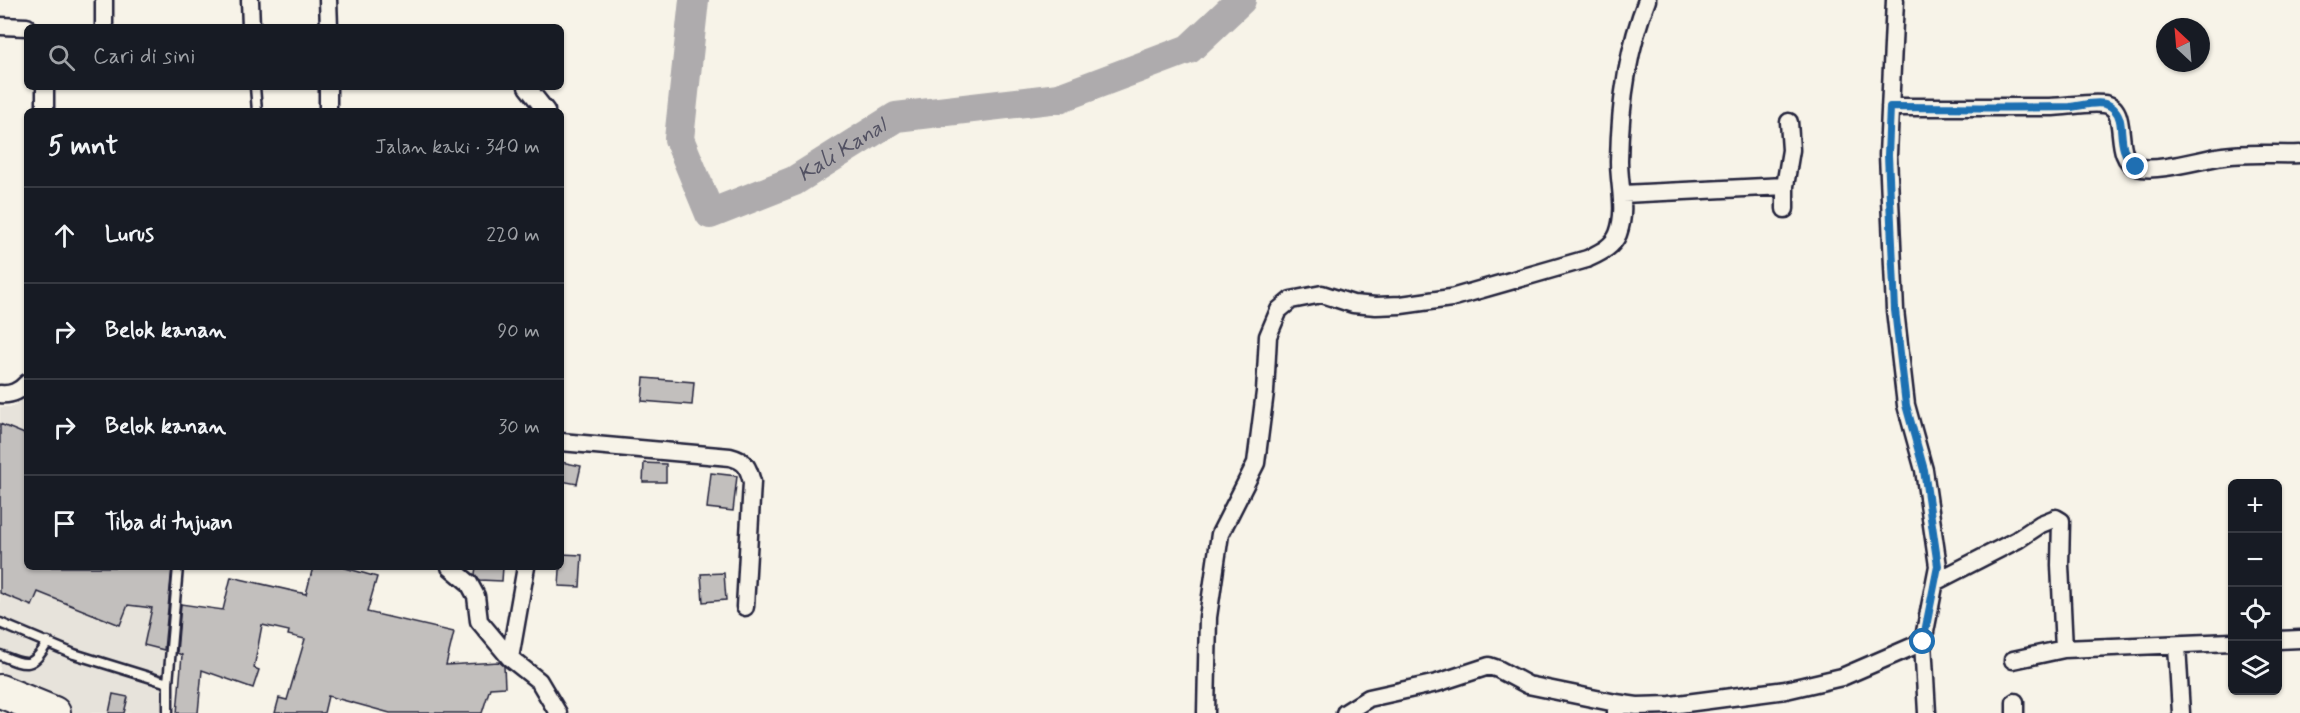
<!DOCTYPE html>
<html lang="id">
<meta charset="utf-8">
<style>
body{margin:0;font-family:Mynerve,sans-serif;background:#20242c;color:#f1f3f6}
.controls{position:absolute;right:18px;bottom:18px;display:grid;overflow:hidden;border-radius:9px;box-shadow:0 2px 4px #0004}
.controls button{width:54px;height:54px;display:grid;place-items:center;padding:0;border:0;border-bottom:2px solid #363941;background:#171b24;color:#f1f3f6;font:30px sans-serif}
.compass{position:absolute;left:2156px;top:18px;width:54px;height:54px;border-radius:50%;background:#171b24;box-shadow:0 2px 4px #0004;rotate:334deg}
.stop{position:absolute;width:18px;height:18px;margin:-14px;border:4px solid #1f6fb2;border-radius:50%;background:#fff}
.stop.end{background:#1f6fb2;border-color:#fff;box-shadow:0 2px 6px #0008}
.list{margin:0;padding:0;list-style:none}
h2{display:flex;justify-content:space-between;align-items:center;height:78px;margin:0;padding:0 24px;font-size:26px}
h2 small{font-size:20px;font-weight:400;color:#9ea1a6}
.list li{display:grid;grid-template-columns:39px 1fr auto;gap:18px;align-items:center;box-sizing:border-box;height:96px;padding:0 24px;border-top:2px solid #363941}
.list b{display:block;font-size:22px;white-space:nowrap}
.list em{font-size:20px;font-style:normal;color:#9ea1a6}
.icon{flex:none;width:33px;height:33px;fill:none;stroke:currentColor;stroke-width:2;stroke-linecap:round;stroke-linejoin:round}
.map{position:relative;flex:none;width:2300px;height:713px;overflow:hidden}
.search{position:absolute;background:#171b24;box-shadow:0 2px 4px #0004;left:24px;top:24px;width:540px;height:66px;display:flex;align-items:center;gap:15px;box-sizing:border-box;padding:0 21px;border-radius:9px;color:#9ea1a6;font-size:22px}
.panel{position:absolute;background:#171b24;box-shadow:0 2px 4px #0004;left:24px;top:108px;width:540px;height:462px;border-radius:9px}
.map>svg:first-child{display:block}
.built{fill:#e7e3db}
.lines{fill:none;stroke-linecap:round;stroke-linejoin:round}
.river{stroke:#aeabad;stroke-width:30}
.building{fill:#c2bfbd;stroke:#22223b;stroke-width:1.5}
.lane-casing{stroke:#22223b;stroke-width:13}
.street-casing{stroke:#22223b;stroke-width:21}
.highway-casing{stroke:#22223b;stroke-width:36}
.lane{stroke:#f7f3e8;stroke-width:8}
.street{stroke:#f7f3e8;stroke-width:16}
.highway{stroke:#f7f3e8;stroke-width:32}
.route{stroke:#1f6fb2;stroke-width:8}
.labels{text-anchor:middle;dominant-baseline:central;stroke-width:5;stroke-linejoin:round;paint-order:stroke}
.water-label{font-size:22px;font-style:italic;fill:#535263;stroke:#f7f3e8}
</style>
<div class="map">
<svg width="2300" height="713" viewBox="0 0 2300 713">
<rect width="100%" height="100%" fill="#f7f3e8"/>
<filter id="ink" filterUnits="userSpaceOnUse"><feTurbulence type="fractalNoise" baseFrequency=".0167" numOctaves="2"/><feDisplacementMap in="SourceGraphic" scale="12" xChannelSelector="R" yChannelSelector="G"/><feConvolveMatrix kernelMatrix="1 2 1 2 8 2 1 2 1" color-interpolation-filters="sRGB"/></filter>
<g filter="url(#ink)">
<!-- built -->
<path class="built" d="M27,396V567H185L171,713H23L0,704V407H12Z"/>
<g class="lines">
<!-- river -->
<path class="river" id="s1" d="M694,0L679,139L710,214L794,181L896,117L1059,98L1189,49L1241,0"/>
</g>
<!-- building -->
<path class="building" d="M644,378L694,382L692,405L642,401Z
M0,424L27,435V567H172L164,650L144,645L152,608L128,605L120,625L38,592L32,606L0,593Z
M561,462L581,466L577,484L561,481Z
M644,463L666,464V482H643Z
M711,473L737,476L733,511L707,508Z
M561,554L582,555L580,587L559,586Z
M313,567H342L377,577L367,612L454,632L446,665L499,662L504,666L505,687L490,688L482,713H390L328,696L324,713H275L279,698L287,700L305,639L288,635L289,631L262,625L254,668L259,670L253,688L202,670L198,713H177L182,655L177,653L181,604L223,610L231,577L306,594Z
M476,567H503L502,581L479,580L475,574Z
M724,573L726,600L703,602L701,574Z
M113,694L128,697L124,713H109Z"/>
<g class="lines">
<!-- lane casing -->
<g class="lane-casing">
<path id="lane" d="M255,87L257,111
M0,623L74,654L168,683
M0,655C28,667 32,668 48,642
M168,713V683L178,567"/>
</g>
<!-- street casing -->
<g class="street-casing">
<path id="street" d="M104,0V27
M250,0L251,27
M328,0L329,27
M1895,0L1888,155L1895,310L1906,405L1924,470L1938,566L1923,642L1927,713
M0,26L27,27
M527,87L546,111
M1890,107C1943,107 1996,107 2049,107C2067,107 2086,102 2104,104C2132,107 2110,158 2137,167C2156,173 2202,159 2223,156C2248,152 2275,155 2300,154
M45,111V87
M328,111V87
M1623,194L1785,186
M1785,209V186L1791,150L1789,122
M0,394C11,395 19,392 27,383
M561,442L730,457C746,461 748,467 752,482L745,607
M450,567L469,583L476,596L479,621L510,658L539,681L558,713
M1935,582L2017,540L2041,524L2056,518L2061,521L2060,565L2064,649L2232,642
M2278,640L2300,639
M2177,645L2181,713
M510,658L526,567
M2013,660L2064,649
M2015,702V713
M1206,713L1208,617L1220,534L1256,463L1265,392L1268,336L1279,310L1291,300L1322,294L1353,304L1376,306L1401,305L1451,298L1587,259C1599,253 1612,248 1618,234C1627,210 1619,185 1619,161C1620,107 1627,50 1647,0
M1345,713L1369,698L1437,683L1489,666L1498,669L1528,685L1616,703
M1616,713V703L1637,706L1671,705L1786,690L1842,677L1923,642"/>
</g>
<!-- highway casing -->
<g class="highway-casing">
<path id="highway" d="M0,691L54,713"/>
</g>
<!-- lane -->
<use href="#lane" class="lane"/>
<!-- street -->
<use href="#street" class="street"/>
<!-- highway -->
<use href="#highway" class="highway"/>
</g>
</g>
<g class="lines" filter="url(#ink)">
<!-- route -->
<path class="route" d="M1923,642L1938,566L1924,470L1906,405L1895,310L1888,155L1890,107C1950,107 2010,108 2070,107C2082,106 2104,98 2114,109C2128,123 2113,148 2136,167"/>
</g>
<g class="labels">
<!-- water labels -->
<g class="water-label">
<text stroke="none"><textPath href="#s1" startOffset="368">Kali Kanal</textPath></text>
</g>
</g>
</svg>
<div class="controls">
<button>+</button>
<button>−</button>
<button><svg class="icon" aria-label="locate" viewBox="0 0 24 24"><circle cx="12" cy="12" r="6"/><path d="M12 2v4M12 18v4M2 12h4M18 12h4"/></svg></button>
<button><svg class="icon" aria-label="layers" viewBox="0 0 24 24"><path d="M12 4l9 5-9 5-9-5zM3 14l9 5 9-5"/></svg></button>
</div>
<svg class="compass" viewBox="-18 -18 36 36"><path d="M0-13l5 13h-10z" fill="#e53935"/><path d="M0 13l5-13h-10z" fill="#9ea1a6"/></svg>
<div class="stop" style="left:1923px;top:642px"></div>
<div class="stop end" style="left:2136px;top:167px"></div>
<div class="search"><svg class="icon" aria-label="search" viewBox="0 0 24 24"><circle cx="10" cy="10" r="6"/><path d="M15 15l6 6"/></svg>Cari di sini</div>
<section class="panel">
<h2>5 mnt<small>Jalan kaki · 340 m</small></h2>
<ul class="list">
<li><svg class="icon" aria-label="ahead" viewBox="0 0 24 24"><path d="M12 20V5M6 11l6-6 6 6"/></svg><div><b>Lurus</b></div><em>220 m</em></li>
<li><svg class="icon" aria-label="right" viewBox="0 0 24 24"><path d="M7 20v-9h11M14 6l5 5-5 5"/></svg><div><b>Belok kanan</b></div><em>90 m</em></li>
<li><svg class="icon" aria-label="right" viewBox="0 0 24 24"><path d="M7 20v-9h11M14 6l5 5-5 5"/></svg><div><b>Belok kanan</b></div><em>30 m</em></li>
<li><svg class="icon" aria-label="arrive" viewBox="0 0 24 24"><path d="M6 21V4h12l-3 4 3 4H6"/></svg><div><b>Tiba di tujuan</b></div></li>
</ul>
</section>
</div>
